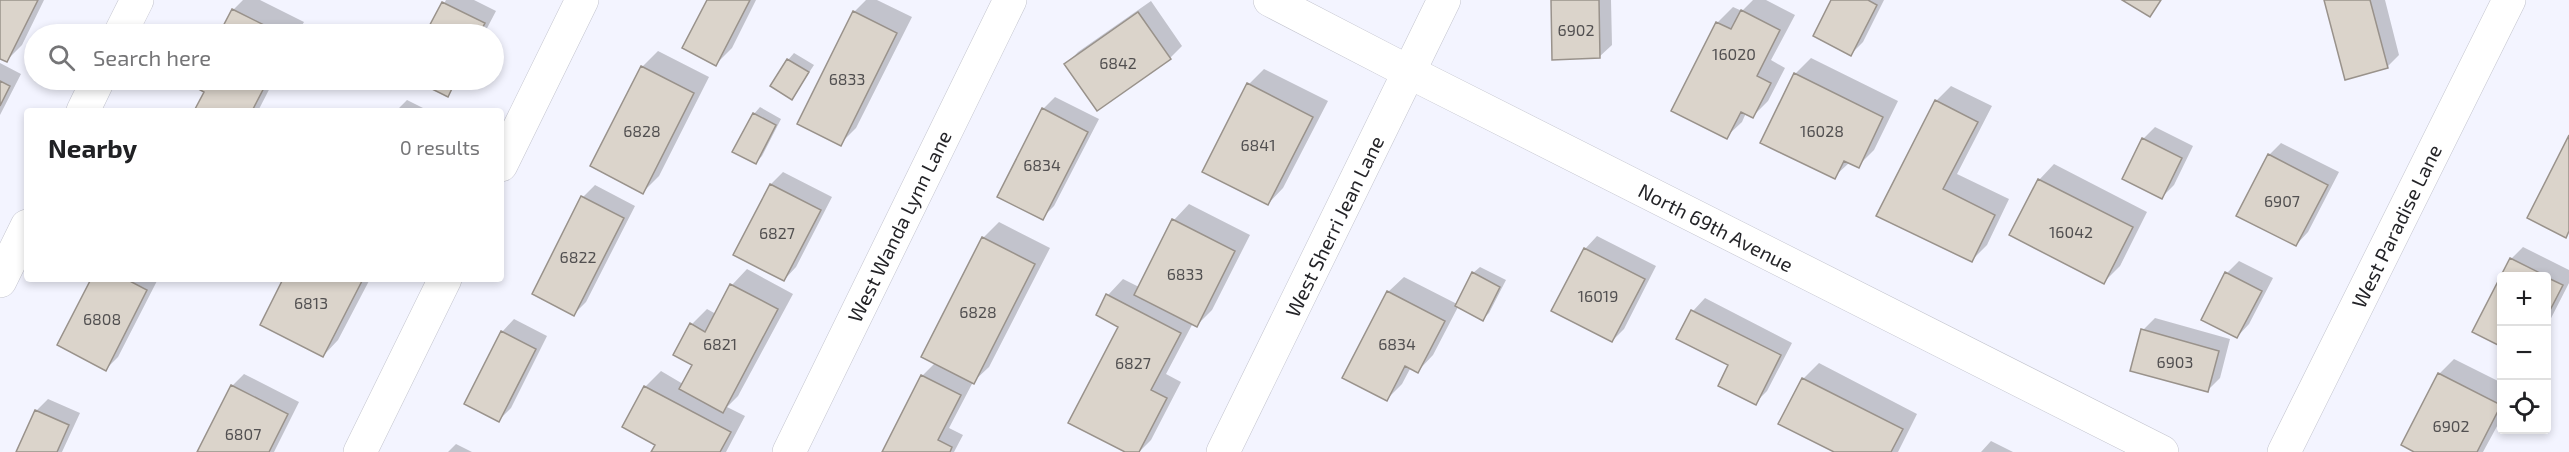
<!DOCTYPE html>
<meta charset="utf-8">
<style>
body{margin:0;font-family:"Exo 2",sans-serif;background:#f6f6f6;color:#202124}
.controls{position:absolute;right:18px;bottom:18px;display:grid;overflow:hidden;border-radius:6px;box-shadow:0 3px 9px #0003}
.controls button{width:54px;height:54px;display:grid;place-items:center;padding:0;border:0;border-bottom:2px solid #e0e0e0;background:#fff;color:#202124;font:30px sans-serif}
.list{margin:0;padding:0;list-style:none}
h2{display:flex;justify-content:space-between;align-items:center;height:78px;margin:0;padding:0 24px;font-size:26px}
h2 small{font-size:20px;font-weight:400;color:#757577}
.icon{flex:none;width:33px;height:33px;fill:none;stroke:currentColor;stroke-width:2;stroke-linecap:round;stroke-linejoin:round}
.map{position:relative;flex:none;width:2569px;height:452px;overflow:hidden}
.search{position:absolute;background:#fff;box-shadow:0 3px 9px #0003;left:24px;top:24px;width:480px;height:66px;display:flex;align-items:center;gap:15px;box-sizing:border-box;padding:0 21px;border-radius:33px;color:#757577;font-size:22px}
.panel{position:absolute;background:#fff;box-shadow:0 3px 9px #0003;left:24px;top:108px;width:480px;height:174px;border-radius:6px}
.map>svg:first-child{display:block}
.shadow{fill:#0003}
.building{fill:#dbd4cb;stroke:#99928b;stroke-width:1.5}
.lines{fill:none;stroke-linecap:round;stroke-linejoin:round}
.street-casing{stroke:#c3c4ce;stroke-width:34}
.street{stroke:#fff;stroke-width:33}
.labels{text-anchor:middle;dominant-baseline:central;stroke-width:4.5;stroke-linejoin:round;paint-order:stroke}
.number-label{font-size:16px;fill:#525051}
.street-label{font-size:20px;fill:#242428;stroke:#fff}
</style>
<div class="map">
<svg width="2569" height="452" viewBox="0 0 2569 452">
<rect width="100%" height="100%" fill="#f3f4ff"/>
<!-- shadow -->
<path class="shadow" d="M0,0H44L22,45L7,60L0,57Z
M243,0H260L304,22L297,34H220L233,10Z
M446,0H474L496,11L484,34H427Z
M708,0H756L732,48L716,64Z
M866,0H877L912,17L856,128L840,144L854,12Z
M1553,0H1611L1612,45L1599,57Z
M1753,0H1766L1795,15L1771,60L1785,68L1768,101L1753,116L1746,113L1742,122L1726,137L1717,23L1733,7L1742,11Z
M1833,0H1884L1863,42L1851,54Z
M2326,0H2385L2399,55L2387,67Z
M1151,1L1182,46L1170,58L1066,65L1078,52Z
M658,51L709,77L659,176L643,192L642,67Z
M794,53L814,65L792,98L788,60Z
M1811,58L1898,101L1874,150L1858,166L1850,162L1834,177L1795,74Z
M0,63L21,74L0,115Z
M1264,69L1328,101L1283,188L1268,204L1249,84Z
M197,80H274L258,111H196L206,91L195,85Z
M417,80H461L447,95Z
M1951,86L1992,106L1957,174L2009,199L1987,245L1972,260L1878,215L1936,101Z
M1055,97L1099,119L1054,206L1042,218L1043,109Z
M407,100L429,111H396Z
M760,107L781,119L762,156L756,162L754,114Z
M2155,127L2193,146L2174,185L2162,197L2143,139Z
M2281,143L2339,172L2308,232L2296,245L2269,155Z
M2054,164L2147,212L2120,266L2104,282L2039,180Z
M783,172L832,197L796,267L784,280L771,184Z
M595,185L635,206L586,302L574,314L583,197Z
M1189,204L1250,235L1212,310L1197,325L1193,323L1166,374L1181,382L1151,440L1139,452H1128L1120,326L1098,314L1108,295L1123,279L1139,287L1174,220Z
M999,222L1050,248L989,367L973,382L949,428L963,435L954,452H884L922,376L935,363L983,238Z
M1597,236L1656,266L1624,329L1612,341L1553,311L1585,249Z
M2523,247L2569,270V283L2546,328V276H2502L2511,259Z
M2239,261L2273,278L2249,324L2237,337L2227,273Z
M1480,267L1506,280L1489,313L1483,319L1458,307L1433,355L1418,371L1411,367L1402,384L1387,399L1388,292L1404,277L1457,304L1473,273Z
M747,269L793,294L738,396L727,407L745,416L726,452H653L657,444L645,387L661,371L683,384L694,364L692,324L707,309L716,314L732,285Z
M92,279H158L118,357L106,369Z
M285,279H370L338,340L323,356Z
M1705,298L1792,343L1767,391L1755,403L1730,365L1678,338L1693,311Z
M2155,318L2230,339L2220,378L2208,390L2143,330Z
M514,319L547,336L511,408L499,420L466,403L502,332Z
M2454,359L2502,383V417L2483,452H2417L2439,374Z
M1819,363L1917,414L1898,452H1837L1803,379Z
M244,374L299,402L274,452H198L232,386Z
M48,399L80,413L62,452H18L36,411Z
M1991,441L2013,452H1981Z
M456,444L472,452H448Z"/>
<!-- building -->
<path class="building" d="M0,0H38L7,62L0,59Z
M707,0H750L716,66L682,48Z
M1551,0H1599L1600,58L1552,60Z
M1831,0H1868L1877,5L1851,56L1813,36Z
M2122,0H2161L2150,17Z
M2324,0H2370L2388,68L2345,80Z
M442,2L485,23L479,34H425Z
M232,9L282,34H219Z
M1741,10L1780,30L1757,76L1771,83L1753,118L1741,112L1727,139L1671,111L1716,22L1731,29Z
M853,11L897,33L841,146L797,124Z
M1138,12L1171,59L1097,111L1064,64Z
M787,59L809,72L792,100L770,86Z
M641,66L694,93L643,194L590,166Z
M1794,73L1883,117L1859,168L1844,161L1835,179L1760,143Z
M196,80H268L252,111H194L204,92L193,86Z
M414,80H456L448,97Z
M0,81L10,86L0,106Z
M1247,83L1313,117L1268,205L1202,172Z
M1935,100L1978,122L1943,189L1995,215L1972,262L1876,216Z
M1042,108L1088,132L1043,220L997,197Z
M753,113L776,125L756,164L732,152Z
M2569,135V231L2566,238L2527,218Z
M2142,138L2182,158L2162,199L2122,179Z
M2268,154L2328,185L2296,246L2236,216Z
M2038,179L2133,227L2104,284L2009,235Z
M770,184L821,210L784,281L733,255Z
M581,196L624,218L574,316L532,294Z
M1172,219L1235,251L1197,327L1134,295Z
M982,237L1035,264L974,384L921,357Z
M1584,248L1645,279L1612,342L1551,311Z
M2510,258L2546,276H2502V347L2472,332Z
M1472,272L1500,287L1483,321L1455,306Z
M2225,272L2262,291L2237,338L2201,320Z
M2546,277L2563,285L2546,318Z
M91,279H126L147,290L106,371L57,345Z
M283,279H363L323,357L260,325Z
M730,284L778,309L723,413L679,389L692,365L673,355L690,323L705,332Z
M1387,291L1445,321L1418,373L1405,366L1387,401L1342,378Z
M1106,294L1181,333L1151,390L1167,398L1139,452H1125L1068,423L1118,327L1096,315Z
M1691,310L1781,355L1756,405L1718,386L1728,365L1676,339Z
M2141,329L2219,351L2208,392L2130,371Z
M501,331L536,349L499,422L464,404Z
M2438,373L2501,405L2477,452H2414L2401,445Z
M921,375L961,395L938,440L952,447L950,452H882Z
M1802,378L1903,429L1891,452H1834L1778,424Z
M231,385L288,414L269,452H197Z
M644,386L731,432L720,452H651L655,445L622,427Z
M35,410L69,425L57,452H16Z"/>
<g class="lines">
<!-- street casing -->
<g class="street-casing">
<path id="street" d="M1270,0L1409,72L2162,452
M120,34L137,0
M83,111L98,80
M501,165L582,0
M0,281L27,226
M360,452L445,279
M789,452L1010,0
M1223,452L1444,0
M2284,452L2509,0"/>
</g>
<!-- street -->
<use href="#street" class="street"/>
</g>
<g class="labels">
<!-- number labels -->
<g class="number-label">
<text x="1576" y="29">6902</text>
<text x="1734" y="53">16020</text>
<text x="1118" y="62">6842</text>
<text x="847" y="78">6833</text>
<text x="642" y="130">6828</text>
<text x="1822" y="130">16028</text>
<text x="1258" y="144">6841</text>
<text x="1042" y="164">6834</text>
<text x="2282" y="200">6907</text>
<text x="2071" y="231">16042</text>
<text x="777" y="232">6827</text>
<text x="578" y="256">6822</text>
<text x="1185" y="273">6833</text>
<text x="1598" y="295">16019</text>
<text x="311" y="302">6813</text>
<text x="978" y="311">6828</text>
<text x="102" y="318">6808</text>
<text x="720" y="343">6821</text>
<text x="1397" y="343">6834</text>
<text x="2175" y="361">6903</text>
<text x="1133" y="362">6827</text>
<text x="2451" y="425">6902</text>
<text x="243" y="433">6807</text>
</g>
<!-- street labels -->
<g class="street-label">
<text transform="translate(899 226) rotate(-64)">West Wanda Lynn Lane</text>
<text transform="translate(1334 226) rotate(-64)">West Sherri Jean Lane</text>
<text transform="translate(2396 226) rotate(-64)">West Paradise Lane</text>
<text transform="translate(1716 227) rotate(27)">North 69th Avenue</text>
</g>
</g>
</svg>
<div class="controls">
<button>+</button>
<button>−</button>
<button><svg class="icon" aria-label="locate" viewBox="0 0 24 24"><circle cx="12" cy="12" r="6"/><path d="M12 2v4M12 18v4M2 12h4M18 12h4"/></svg></button>
</div>
<div class="search"><svg class="icon" aria-label="search" viewBox="0 0 24 24"><circle cx="10" cy="10" r="6"/><path d="M15 15l6 6"/></svg>Search here</div>
<section class="panel">
<h2>Nearby<small>0 results</small></h2>
<ul class="list">
</ul>
</section>
</div>
